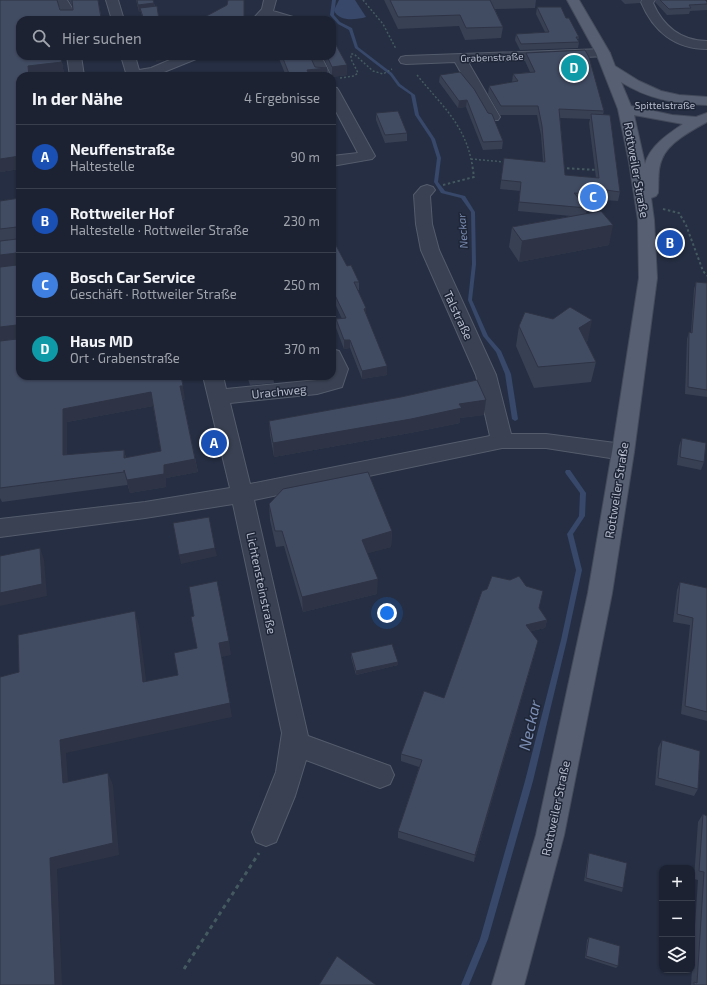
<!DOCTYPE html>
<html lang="de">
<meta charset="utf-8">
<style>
body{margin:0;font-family:"Exo 2",sans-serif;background:#292f3e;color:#f1f3f6}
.controls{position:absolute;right:12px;bottom:12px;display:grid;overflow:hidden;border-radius:8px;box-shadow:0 1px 3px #0004}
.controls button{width:36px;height:36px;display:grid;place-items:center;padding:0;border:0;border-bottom:1px solid #3a3f4d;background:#1c2232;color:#f1f3f6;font:20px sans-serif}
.you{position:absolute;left:387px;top:613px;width:14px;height:14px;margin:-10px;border:3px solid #fff;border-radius:50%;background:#1a73e8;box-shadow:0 0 0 6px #1a73e833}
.badge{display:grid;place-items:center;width:26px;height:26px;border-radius:50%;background:#8baafc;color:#fff;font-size:13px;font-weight:700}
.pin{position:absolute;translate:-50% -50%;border:2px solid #fff;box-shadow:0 1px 4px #0006}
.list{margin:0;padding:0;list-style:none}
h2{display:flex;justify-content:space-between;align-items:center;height:52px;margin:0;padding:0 16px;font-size:17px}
h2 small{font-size:13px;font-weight:400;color:#a0a4ac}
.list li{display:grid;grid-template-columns:26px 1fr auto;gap:12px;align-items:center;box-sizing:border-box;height:64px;padding:0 16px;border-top:1px solid #3a3f4d}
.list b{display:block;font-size:15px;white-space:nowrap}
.list p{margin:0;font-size:13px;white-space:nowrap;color:#a0a4ac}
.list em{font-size:13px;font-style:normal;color:#a0a4ac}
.icon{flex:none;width:22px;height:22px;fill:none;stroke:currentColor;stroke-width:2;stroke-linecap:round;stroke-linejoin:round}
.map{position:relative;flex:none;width:707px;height:985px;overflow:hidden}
.search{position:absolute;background:#1c2232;box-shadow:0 1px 3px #0004;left:16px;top:16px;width:320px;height:44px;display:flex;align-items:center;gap:10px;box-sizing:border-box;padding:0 14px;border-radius:12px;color:#a0a4ac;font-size:15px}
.panel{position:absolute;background:#1c2232;box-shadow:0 1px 3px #0004;left:16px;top:72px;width:320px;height:308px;border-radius:12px}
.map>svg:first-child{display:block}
.water{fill:#38486a}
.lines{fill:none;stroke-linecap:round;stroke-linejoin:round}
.stream{fill:#38486a;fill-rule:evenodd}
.minor-casing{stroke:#545c6c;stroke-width:2}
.major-casing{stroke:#434a5b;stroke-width:2}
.path-far2{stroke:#455a60;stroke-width:1.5;stroke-dasharray:2 2;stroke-linecap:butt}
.path-far1{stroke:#455a60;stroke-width:2;stroke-dasharray:2.5 2.5;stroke-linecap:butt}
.path{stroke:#455a60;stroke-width:3;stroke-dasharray:4 4;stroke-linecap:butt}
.minor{fill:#394152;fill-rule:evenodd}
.major{fill:#576072;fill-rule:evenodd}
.wall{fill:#384054;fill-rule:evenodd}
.shaded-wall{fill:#2e3445}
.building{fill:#414b62;stroke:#2e3445;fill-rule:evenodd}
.labels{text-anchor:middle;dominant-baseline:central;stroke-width:3;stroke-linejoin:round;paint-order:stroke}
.far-street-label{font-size:10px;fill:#b6bccc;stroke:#1e2637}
.far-water-label{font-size:11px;font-style:italic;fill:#7c8eb4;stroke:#1e2637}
.street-label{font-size:12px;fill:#b6bccc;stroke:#1e2637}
.near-water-label{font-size:16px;font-style:italic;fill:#7c8eb4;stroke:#1e2637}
</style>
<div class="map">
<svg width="707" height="985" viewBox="0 0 707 985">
<rect width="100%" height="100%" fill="#252e42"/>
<!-- water -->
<path class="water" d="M339,0H355L366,17C356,20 338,22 334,10Z"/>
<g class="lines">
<!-- stream -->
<path class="stream" d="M332,0H336L334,15L340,22L352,28L358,47L392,73L400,84L415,95L419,115L435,139L441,158L438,182L445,191L465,196L475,212L476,264L472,300L488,336L501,351L511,374L518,419L517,420L515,421L512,419L505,374L496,352L483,336L468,300L472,264L471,212L461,198L441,193L434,182L437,158L431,139L415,115L411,95L398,86L390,75L355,48L349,30L338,24L330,15Z
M566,470H570L586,493L585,516L573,534L582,570L567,640L533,781L488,939L469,985H461L480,939L525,781L561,640L576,570L567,534L579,516L580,493L566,474L565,472Z"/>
<!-- minor casing -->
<g class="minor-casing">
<path id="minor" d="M55,0H67L72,8L74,20H62L60,8Z
M106,0H118L124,20H112Z
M264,0H276L273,11L293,17L295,20H276L268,18L265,20H252L262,9Z
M642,0H655L653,3C663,26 681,41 707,41V49C675,49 653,31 641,2Z
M603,49L610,53L608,56L468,62L500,117L498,120H488L486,117L455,62L406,64L401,63L399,60L401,57L406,56Z
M67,56H81L84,76H70Z
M121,56H135L139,70L151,68L179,56H198L196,59L159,74L149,76H127Z
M307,56H321L331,76H317Z
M332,87L337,88L339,91L375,156L372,159L332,166V156L358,153L332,104Z
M427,185L433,187L435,190L430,196L432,224L439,250L496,375L511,434H546L623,444L630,447L634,452L630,457L623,460L546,448H502L254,500L308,736L390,766L394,775L390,784L380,788L306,760L295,796L276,842L266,846L256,842L252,832L276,772L282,733L233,504L145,518L0,537V519L145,502L230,488L203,376H223L226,389L317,380L326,378L327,376H332V349L339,351L348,369L342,387L317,394L230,403L250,484L490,436L476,375L421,250L416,224L414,195L421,187Z"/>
</g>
<!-- major casing -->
<g class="major-casing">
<path id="major" d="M567,0H579L610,53L615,66L639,81L661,91L679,95L707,97V105C676,104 648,99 621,82L631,106L672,115L696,117L707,113V122C692,130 668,143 662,159C657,169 659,182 658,193L656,196L651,198L654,220L657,278L634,452L612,593L564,835L524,985H492L536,835L588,593L612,452L639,278L638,220L629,162L618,109L596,53ZM634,115L683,124C668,134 650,146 645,164Z"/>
</g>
<!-- path-far2 -->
<path class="path-far2" d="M363,0L383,24L396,49
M417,75C441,105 465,124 472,164
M340,78L354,76L358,73L351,59V54H354L373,71L383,74L392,69
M471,159L505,162"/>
<!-- path-far1 -->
<path class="path-far1" d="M562,168L597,170
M443,185L474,177L472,163
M663,209L679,213L686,225L703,271L707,276"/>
<!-- path -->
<path class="path" d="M184,969L259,853"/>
<!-- minor -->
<use href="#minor" class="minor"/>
<!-- major -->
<use href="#major" class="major"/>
</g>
<!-- wall -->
<path class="wall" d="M0,0L60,10H73L72,6L69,0H98L102,20H20V56H61L64,74L49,76H20V169L0,172Z
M136,0H153L155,6L159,20H143L141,12H139Z
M384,0H536L535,8L495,9L503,27L501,38L465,40L459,26L398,29Z
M621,0H641L640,3L625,4Z
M656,0H705L707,2V10L690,11L689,14L667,15L655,2Z
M537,7L566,18L579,37L578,40L579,42L578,48L520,50L515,40L516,34L545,32L536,14Z
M526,53L604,111L603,115L620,192L618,201L605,200L604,205L582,203L587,208L586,214L609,245L519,262L509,247L512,227L571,216L518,211L520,191L500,189L504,158L543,162L541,135L537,115H500L488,94L489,86L512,82L513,74L530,72L525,61ZM560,118L590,119L589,123L596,178L565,175Z
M278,56H310L315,67L327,68V76H286Z
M323,56H332L347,75L332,77Z
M440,75L488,113L503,141L502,149L483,150L466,107L458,108L439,82Z
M376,113L407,133V141L385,143L376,120Z
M332,133L336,141V151H332Z
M20,198V376L185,399L183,400L198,472L166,478V487L130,493L127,483V485L2,502L0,498V341L17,338L0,341V201ZM153,406L161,451L126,458L124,450L67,455V422Z
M332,238L347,266L359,282V290H358L387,375L362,379L350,348L344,349L336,328V319H342L332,297Z
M696,282L707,283V397L685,394L687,339L689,332H691L694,289Z
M519,326L588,340L586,342L596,362L591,382L534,388L516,346Z
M247,376H273L274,383L250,385Z
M484,415L460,418V423L410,433L274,457L270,435L269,421Z
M682,438L704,462L701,470L677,465L679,446Z
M269,504L392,531L391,547L367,553L377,594L303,612L284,546L276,547L270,520Z
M680,582L707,588V721L681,714L690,625L673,622L677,590Z
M539,608L547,620L545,628L531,631L536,649L474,862L398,838V831L419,767L401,761V754L444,698Z
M351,653L398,665L356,675L351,657Z
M662,740L698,789L694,796L655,785L658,748Z
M703,814L707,985H691L698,880L694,879L698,822Z
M589,853L623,888L622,892L584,881L588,856Z
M589,937L618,966L616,968L585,958L587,940Z"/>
<!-- shaded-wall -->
<path class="shaded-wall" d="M154,3L155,10L140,8L141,12H139L138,5Z
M101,18L102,20H87Z
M61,56L64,74L49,76H29L28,66Z
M156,56H165L166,60L156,62Z
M347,65V75L332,77V67Z
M327,68V76H307V70Z
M467,100L466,107L458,108L459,101Z
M20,156V169L0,172V159Z
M613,225L609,245L519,262L522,241Z
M17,253L20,266L0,269V255Z
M366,308V316L364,309Z
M592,320L588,340L575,348L579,328Z
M17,325L20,338L0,341V327Z
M344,340H350V348L344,349Z
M387,366V375L362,379V371Z
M180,386H183L185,399L182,400Z
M151,392L154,406L67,422V468L63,455V409Z
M486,400L484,415L460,418V423L410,433L274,457L273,443L459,404Z
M124,450L127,463L124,458Z
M195,459L198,472L166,478V487L130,493L124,470L164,465Z
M392,531L391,547L362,555V540Z
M40,548L44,560L47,596L0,606V593Z
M215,548L217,556L181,564L179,555Z
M378,579L377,594L303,612L302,597Z
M135,611L139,626L148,695L143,682Z
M547,620L545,628L524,633L526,625Z
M229,641L231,655L222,657L232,717L66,753L69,795L63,783L60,740L230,703L219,643Z
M536,649L474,862L475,855Z
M398,662V665L356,675V671Z
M108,773L113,785L119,855L57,869L62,985H55L50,858Z"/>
<!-- building -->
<path class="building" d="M0,0H57L60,10H73L72,0H98L101,18L87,20H20V56H60L62,62L28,66L29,76H20V156L0,159Z
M137,0H153L154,3L138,5Z
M228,0H244V20H204L201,19L227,5Z
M390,0H490L503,27L466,28L460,15L398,17Z
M660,0H705L707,2V4L689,5L691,8L669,9Z
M157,6L159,20H144L140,8Z
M537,7H561L566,18H569L579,37H576L579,42L521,44L516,34L549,32Z
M332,44L336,45L347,65L332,67L327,56H332Z
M585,50L589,57L604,111L559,109L565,175L599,178L591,114L610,115L620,192L606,190V195L574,193L587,208L519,202L521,182L501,180L504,158L545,162L542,126L538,106H501L489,86L518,81L513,74L535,72L526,53Z
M282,56H310L315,67L327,68L307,70L310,76H290Z
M460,72L474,89L488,113L492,114L503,141L483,142L467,100L459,101L440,75Z
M398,111L407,133L385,135L376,113Z
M332,133L336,141H332Z
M20,198V376H181L183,386H180L195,459L164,465V474L127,480L124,470V472L0,488V341L17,339V325L0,327V267L17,265V253L0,255V241L17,239V227L0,229V201ZM151,392L161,451L124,458V450L63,455V409Z
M601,211L613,225L522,241L512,227Z
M332,238L347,266L351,265L359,282H354L366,308L364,309L387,366L362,371L350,340H344L336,319L346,318L332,289Z
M696,282L707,283V390L688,387L689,332L692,333Z
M570,307L592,320L579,328L596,362L538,367L519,326L525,312L553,319Z
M477,380L486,400L459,404L462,408L411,419L273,443L269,421L401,397Z
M682,438L706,443L704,462L680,457Z
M368,472L392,531L362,540L378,579L302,597L282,531H275L269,504L283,489Z
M209,517L215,548L179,555L173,523Z
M40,548L42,584L0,593V556Z
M492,576L510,580L519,576L526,586L543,591L539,608L547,620L526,625L538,641L475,855L398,831L422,760L401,754L424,691L444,698L482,591L487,589Z
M217,581L229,641L219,643L230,703L60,740L63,783L108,773L113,843L50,858L55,985H0V677L19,672L18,635L135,611L143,682L178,675L174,653L197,648L191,617L194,616L189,587Z
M680,582L707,588V712L685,706L693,618L677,614Z
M392,644L398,662L356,671L351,653Z
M662,740L700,751L698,789L658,778Z
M703,814L707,816V985H694V982L697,983L704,872L699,871Z
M589,853L627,863L623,888L586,878Z
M589,937L620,946L618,966L586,956Z
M337,956L376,985H319Z"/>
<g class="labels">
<!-- far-street labels -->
<g class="far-street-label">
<text transform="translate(492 57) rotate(-2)">Grabenstraße</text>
<text x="665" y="105">Spittelstraße</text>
</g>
<!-- far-water labels -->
<g class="far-water-label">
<text transform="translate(462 231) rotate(-94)">Neckar</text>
</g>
<!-- street labels -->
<g class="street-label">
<text transform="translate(637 170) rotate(80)">Rottweiler Straße</text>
<text transform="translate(459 315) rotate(65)">Talstraße</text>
<text transform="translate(279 391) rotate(-6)">Urachweg</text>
<text transform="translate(616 490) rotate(-81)">Rottweiler Straße</text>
<text transform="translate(262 583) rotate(78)">Lichtensteinstraße</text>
<text transform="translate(555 808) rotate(-78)">Rottweiler Straße</text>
</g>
<!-- near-water labels -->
<g class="near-water-label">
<text transform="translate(529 725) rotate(-77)">Neckar</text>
</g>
</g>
</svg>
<div class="controls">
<button>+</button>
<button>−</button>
<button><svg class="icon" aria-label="layers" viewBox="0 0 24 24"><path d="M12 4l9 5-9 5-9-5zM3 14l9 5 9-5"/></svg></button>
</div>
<div class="you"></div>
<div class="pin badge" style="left:214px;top:443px;background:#1a4fb4">A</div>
<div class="pin badge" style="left:670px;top:243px;background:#1a4fb4">B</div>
<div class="pin badge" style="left:593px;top:197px;background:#3f7fe0">C</div>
<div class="pin badge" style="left:574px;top:68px;background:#0f9aa8">D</div>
<div class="search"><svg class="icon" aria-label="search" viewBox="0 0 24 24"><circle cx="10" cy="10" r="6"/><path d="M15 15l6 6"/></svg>Hier suchen</div>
<section class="panel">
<h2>In der Nähe<small>4 Ergebnisse</small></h2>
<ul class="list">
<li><span class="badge" style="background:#1a4fb4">A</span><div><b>Neuffenstraße</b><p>Haltestelle</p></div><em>90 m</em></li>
<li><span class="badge" style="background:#1a4fb4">B</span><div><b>Rottweiler Hof</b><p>Haltestelle · Rottweiler Straße</p></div><em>230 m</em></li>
<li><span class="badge" style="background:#3f7fe0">C</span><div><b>Bosch Car Service</b><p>Geschäft · Rottweiler Straße</p></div><em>250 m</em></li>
<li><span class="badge" style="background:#0f9aa8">D</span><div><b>Haus MD</b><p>Ort · Grabenstraße</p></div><em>370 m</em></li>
</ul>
</section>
</div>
